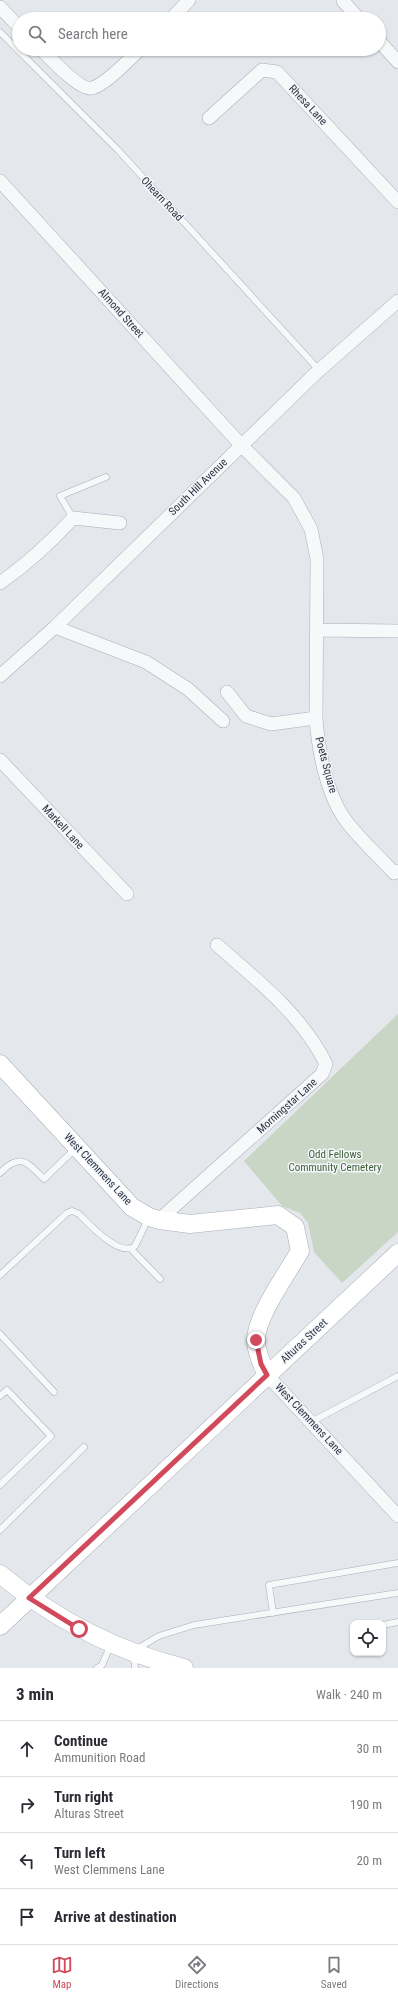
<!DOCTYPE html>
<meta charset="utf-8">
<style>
body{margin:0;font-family:"Roboto Condensed",sans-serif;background:#f2f2f3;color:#2b2b33}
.controls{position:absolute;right:12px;bottom:12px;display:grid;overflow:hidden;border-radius:8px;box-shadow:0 1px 3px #0004}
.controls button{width:36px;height:36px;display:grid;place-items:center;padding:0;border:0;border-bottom:1px solid #e1e1e2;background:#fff;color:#2b2b33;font:20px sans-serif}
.stop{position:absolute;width:12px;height:12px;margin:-9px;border:3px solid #d1495b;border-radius:50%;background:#fff}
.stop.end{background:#d1495b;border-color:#fff;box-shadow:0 1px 4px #0008}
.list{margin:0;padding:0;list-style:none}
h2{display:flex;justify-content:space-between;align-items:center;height:52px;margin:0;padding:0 16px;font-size:17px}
h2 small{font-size:13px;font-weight:400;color:#7c7c81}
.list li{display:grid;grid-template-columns:26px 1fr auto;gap:12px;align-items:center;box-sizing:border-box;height:56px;padding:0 16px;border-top:1px solid #e1e1e2}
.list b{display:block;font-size:15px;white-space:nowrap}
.list p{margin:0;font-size:13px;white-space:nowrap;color:#7c7c81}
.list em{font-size:13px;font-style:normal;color:#7c7c81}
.icon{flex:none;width:22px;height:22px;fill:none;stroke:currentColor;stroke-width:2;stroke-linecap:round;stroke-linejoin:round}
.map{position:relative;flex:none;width:398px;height:1668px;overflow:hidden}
.search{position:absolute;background:#fff;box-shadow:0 1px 3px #0004;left:12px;right:12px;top:12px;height:44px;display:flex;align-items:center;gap:10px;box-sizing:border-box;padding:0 14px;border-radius:22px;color:#7c7c81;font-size:15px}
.sheet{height:276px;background:#fff}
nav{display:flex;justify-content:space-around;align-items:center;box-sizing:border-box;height:56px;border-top:1px solid #e1e1e2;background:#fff;font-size:11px;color:#7c7c81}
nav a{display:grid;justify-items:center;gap:2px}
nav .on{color:#d1495b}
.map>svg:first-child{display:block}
.green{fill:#c9d6c5}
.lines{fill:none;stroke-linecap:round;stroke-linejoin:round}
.lane-casing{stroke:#a9aeb7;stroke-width:7}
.street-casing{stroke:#a9aeb7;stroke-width:14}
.secondary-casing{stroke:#a9aeb7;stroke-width:19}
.lane{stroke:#f7f8fa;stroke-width:6}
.street{stroke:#f7f8fa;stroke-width:13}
.secondary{stroke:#fff;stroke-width:18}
.route{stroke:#d1495b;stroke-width:5}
.labels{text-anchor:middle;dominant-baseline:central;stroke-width:3;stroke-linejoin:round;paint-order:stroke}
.street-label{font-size:11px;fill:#2b3445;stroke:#f4f6f9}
.park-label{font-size:11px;fill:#3f6138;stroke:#f4f6f9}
</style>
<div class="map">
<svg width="398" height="1668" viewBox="0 0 398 1668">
<rect width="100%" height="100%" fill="#e4e7ec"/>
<!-- green -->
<path class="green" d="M398,1014V1232L342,1283L314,1252L308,1223L300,1213L282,1206L244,1161Z"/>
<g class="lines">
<!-- lane casing -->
<g class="lane-casing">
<path id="lane" d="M0,32L118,150L319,370
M73,518L60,496L106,477
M0,1173C20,1152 27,1162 44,1179L76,1148
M131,1249L160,1279
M0,1275L67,1213L72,1211L79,1214C90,1225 120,1258 135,1246L148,1219
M0,1334L54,1392
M0,1396L7,1390L51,1436L0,1485
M311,1422L398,1376
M0,1530L84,1447
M273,1613L269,1585L398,1563
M383,1625L398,1622
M97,1668L102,1665L111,1644
M135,1668L133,1651L159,1636L194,1625L398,1593"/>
</g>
<!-- street casing -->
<g class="street-casing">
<path id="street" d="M343,1L359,19
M0,7L19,27
M171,19L189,0
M379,41L398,62
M41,49C50,58 80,91 92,88C105,85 130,59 140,49
M209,118L262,70L277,72L398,202
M0,181L241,445L294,498L311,529L317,559L316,718C318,748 326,792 344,818C358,838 378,855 394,873L398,871
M0,583C27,564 51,542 73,518L120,523
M55,627L146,662L188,689L223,721
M317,630L398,631
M0,676L55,627L316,373L398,301
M227,692L246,716L271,724L316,718
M0,760L127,894
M159,1220L322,1074L326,1064C302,1015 257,980 217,945
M267,1375L398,1516"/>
</g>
<!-- secondary casing -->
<g class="secondary-casing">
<path id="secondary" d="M0,1064L132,1207L149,1217L159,1220L190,1224L278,1215L295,1227L300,1251C288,1272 256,1316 256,1340C256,1352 262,1365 267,1375
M0,1574C53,1618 116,1651 184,1668
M0,1626L398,1253"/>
</g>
<!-- lane -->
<use href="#lane" class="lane"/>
<!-- street -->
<use href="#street" class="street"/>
<!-- secondary -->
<use href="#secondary" class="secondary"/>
</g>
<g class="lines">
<!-- route -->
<path class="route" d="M79,1629L29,1598L267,1375L261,1364L256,1340"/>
</g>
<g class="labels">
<!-- street labels -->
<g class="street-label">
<text transform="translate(308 105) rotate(47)">Rhesa Lane</text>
<text transform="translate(162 199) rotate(47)">Ohearn Road</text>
<text transform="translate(121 313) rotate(48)">Almond Street</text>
<text transform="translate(198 487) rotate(-44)">South Hill Avenue</text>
<text transform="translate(326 765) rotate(75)">Poets Square</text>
<text transform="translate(63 827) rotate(47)">Markell Lane</text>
<text transform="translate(287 1106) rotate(-42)">Morningstar Lane</text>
<text transform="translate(98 1169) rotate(47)">West Clemmens Lane</text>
<text transform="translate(304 1341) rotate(-43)">Alturas Street</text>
<text transform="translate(309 1419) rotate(47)">West Clemmens Lane</text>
</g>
<!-- park labels -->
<g class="park-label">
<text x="335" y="1154">Odd Fellows<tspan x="335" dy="13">Community Cemetery</tspan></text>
</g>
</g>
</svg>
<div class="controls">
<button><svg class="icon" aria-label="locate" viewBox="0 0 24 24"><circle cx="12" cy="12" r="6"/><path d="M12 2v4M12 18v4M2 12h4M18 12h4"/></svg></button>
</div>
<div class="stop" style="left:79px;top:1629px"></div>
<div class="stop end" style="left:256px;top:1340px"></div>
<div class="search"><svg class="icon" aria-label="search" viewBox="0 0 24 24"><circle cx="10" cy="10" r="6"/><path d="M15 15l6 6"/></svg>Search here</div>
</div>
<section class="sheet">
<h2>3 min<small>Walk · 240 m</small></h2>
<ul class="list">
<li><svg class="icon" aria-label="ahead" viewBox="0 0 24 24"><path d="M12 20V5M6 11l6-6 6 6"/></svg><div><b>Continue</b><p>Ammunition Road</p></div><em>30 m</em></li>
<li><svg class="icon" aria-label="right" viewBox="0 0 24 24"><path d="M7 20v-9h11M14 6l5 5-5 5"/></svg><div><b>Turn right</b><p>Alturas Street</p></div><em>190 m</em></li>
<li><svg class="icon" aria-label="left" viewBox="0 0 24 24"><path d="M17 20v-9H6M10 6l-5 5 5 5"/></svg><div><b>Turn left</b><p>West Clemmens Lane</p></div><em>20 m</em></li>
<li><svg class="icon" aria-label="arrive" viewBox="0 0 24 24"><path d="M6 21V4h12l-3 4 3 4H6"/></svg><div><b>Arrive at destination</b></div></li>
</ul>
</section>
<nav>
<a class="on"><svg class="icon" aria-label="map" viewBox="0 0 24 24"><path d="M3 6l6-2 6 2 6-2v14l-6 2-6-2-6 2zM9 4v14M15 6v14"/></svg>Map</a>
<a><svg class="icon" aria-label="directions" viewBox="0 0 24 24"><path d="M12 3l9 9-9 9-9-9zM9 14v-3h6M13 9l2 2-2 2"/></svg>Directions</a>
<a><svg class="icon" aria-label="saved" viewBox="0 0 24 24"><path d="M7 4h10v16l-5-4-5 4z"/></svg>Saved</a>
</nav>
